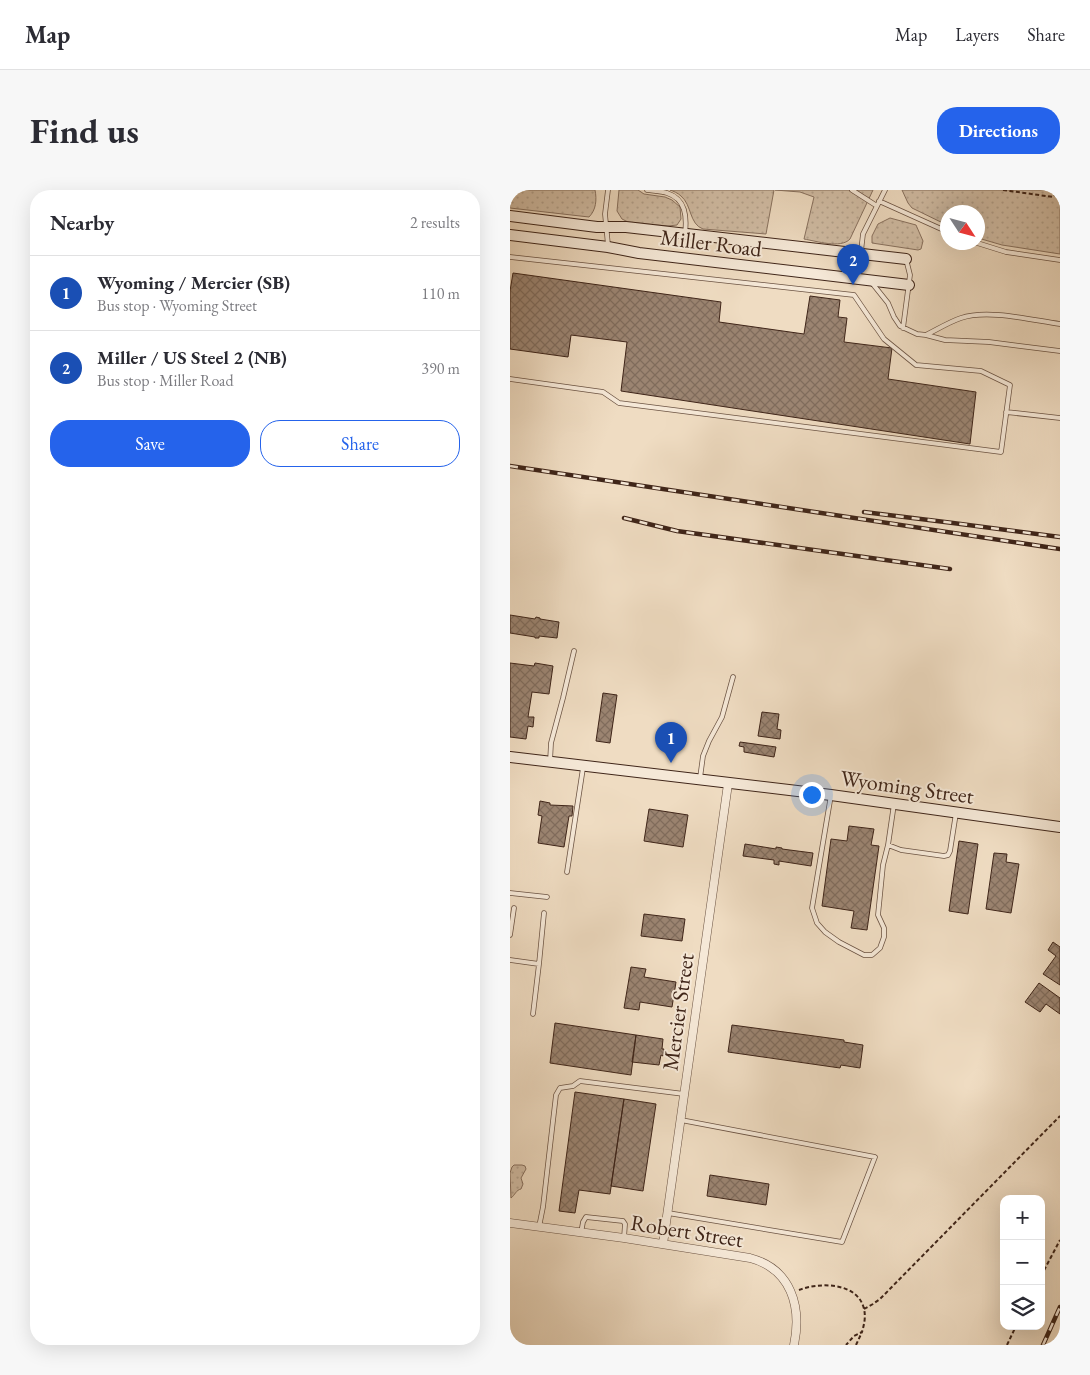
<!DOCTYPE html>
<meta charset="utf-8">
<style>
body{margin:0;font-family:"EB Garamond",serif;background:#f7f7f7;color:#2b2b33}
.controls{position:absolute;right:15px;bottom:15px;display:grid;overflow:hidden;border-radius:10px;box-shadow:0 5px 20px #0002}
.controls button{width:45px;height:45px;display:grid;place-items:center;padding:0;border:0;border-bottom:1px solid #e1e1e2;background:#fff;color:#2b2b33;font:25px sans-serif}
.compass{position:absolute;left:430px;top:15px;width:45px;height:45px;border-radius:50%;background:#fff;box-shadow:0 5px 20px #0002;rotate:126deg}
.you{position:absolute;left:301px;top:604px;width:18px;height:18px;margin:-12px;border:4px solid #fff;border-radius:50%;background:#1a73e8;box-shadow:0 0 0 8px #1a73e833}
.badge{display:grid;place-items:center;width:32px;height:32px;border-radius:50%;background:#2563eb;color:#fff;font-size:16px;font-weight:700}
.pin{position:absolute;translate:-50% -41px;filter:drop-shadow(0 1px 2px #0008)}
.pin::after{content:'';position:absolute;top:26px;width:18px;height:15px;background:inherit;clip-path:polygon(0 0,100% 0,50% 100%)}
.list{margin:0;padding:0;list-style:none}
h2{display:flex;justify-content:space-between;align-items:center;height:65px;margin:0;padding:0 20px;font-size:21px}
h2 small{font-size:16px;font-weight:400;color:#7c7c81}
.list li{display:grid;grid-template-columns:32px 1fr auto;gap:15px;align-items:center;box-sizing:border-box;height:75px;padding:0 20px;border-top:1px solid #e1e1e2}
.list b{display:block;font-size:19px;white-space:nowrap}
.list p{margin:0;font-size:16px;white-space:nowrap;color:#7c7c81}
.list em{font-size:16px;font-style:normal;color:#7c7c81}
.actions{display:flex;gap:10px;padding:15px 20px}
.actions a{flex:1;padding:11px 0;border:1px solid #2563eb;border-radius:20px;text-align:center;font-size:18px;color:#2563eb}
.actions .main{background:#2563eb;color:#fff}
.icon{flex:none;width:28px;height:28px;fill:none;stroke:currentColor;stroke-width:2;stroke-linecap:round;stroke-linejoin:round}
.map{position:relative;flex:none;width:550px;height:1155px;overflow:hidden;border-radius:20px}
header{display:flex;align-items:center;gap:30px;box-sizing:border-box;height:70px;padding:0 25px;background:#fff;border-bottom:1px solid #e1e1e2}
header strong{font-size:24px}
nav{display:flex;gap:28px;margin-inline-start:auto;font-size:18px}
.intro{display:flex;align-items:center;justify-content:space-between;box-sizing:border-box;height:120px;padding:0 30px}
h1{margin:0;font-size:35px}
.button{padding:12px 22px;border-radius:20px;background:#2563eb;color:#fff;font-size:18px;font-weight:700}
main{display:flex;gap:30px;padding:0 30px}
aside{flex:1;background:#fff;border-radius:20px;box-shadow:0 5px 20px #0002}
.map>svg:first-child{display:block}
.grass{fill:url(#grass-dots);stroke:#88715f}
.building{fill:url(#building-cross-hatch);stroke:#3f2519}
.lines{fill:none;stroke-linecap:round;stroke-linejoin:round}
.service-casing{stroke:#6b5343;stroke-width:5.5}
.minor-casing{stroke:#6b5343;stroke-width:9}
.secondary-casing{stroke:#3f2519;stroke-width:12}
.path{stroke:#3f2519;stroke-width:2;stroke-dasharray:4 2.5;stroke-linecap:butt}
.service{stroke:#f5e8d7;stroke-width:4}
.minor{stroke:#f5e8d7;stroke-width:8}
.secondary{stroke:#f5e8d7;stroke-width:10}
.rail-casing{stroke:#3f2519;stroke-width:4.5}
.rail{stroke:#f5e8d7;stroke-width:2.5;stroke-dasharray:8;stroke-linecap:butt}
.labels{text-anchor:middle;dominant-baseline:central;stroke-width:4;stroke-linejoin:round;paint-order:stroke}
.street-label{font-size:22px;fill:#3f2519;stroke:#f5e8d7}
</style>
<header>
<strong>Map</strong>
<nav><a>Map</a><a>Layers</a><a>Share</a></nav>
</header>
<div class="intro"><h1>Find us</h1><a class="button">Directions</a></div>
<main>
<aside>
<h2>Nearby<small>2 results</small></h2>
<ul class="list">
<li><span class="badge" style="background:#1a4fb4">1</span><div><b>Wyoming / Mercier (SB)</b><p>Bus stop · Wyoming Street</p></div><em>110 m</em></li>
<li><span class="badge" style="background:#1a4fb4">2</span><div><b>Miller / US Steel 2 (NB)</b><p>Bus stop · Miller Road</p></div><em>390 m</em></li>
</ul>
<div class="actions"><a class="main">Save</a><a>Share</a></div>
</aside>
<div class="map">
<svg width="550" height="1155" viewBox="0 0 550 1155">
<defs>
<pattern id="grass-dots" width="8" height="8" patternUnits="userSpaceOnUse" patternTransform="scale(1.25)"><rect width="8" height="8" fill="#d1bda5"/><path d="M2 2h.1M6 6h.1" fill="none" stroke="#b4a28d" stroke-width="1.8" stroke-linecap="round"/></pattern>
<pattern id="building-cross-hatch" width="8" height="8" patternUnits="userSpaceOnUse" patternTransform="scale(1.25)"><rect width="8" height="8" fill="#9b8471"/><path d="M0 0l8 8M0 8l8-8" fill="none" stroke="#806c5c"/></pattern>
</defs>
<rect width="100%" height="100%" fill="#efdcc2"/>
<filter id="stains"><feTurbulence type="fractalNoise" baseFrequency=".004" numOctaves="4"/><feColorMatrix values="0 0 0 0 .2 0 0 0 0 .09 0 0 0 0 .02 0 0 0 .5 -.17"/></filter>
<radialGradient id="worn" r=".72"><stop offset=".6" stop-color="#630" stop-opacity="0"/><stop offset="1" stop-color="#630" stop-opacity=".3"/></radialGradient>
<!-- grass -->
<path class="grass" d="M0,0H85C87,10 86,20 79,27L0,18Z
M109,0H128L134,4L155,7L162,10L170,17L171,29L167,35L158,36L118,32L112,29L107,21Z
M160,0H264L256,44L193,39C179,34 182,15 171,6C168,3 163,1 160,0Z
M265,0H363L340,49C331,59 306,51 294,49L304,7L290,2Z
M392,0H544L550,2V64L492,55L468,48V22H438L437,35L402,18L398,13Z
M380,28L406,35L413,51L411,59L408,60L362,53V46L368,34Z
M4,975H12L15,976L16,979L11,988L13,994L11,999C6,1000 5,1005 1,1008L0,983L2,977Z"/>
<!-- building -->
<path class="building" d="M3,83L211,112L209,132L294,144L300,106L330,110L328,127L337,128L334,152L382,158L378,189L466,202L460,254L111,201L117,152L61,145L58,167L0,159V101Z
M0,425L25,429L26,427L30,428V429L49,432L47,448L29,446V448H25V447L0,443Z
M0,473L24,476L25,473L43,476L39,504L22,502L18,527H24L23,537L18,536L16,549L0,547Z
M93,503L107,505L100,553L86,551Z
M252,522L269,524L267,539L271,540L270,549L248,546Z
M230,552L266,557L264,567L234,562V557L229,556Z
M30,611L40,613V615L63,616L62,626H59L54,657L28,653L32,626L28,625Z
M139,619L178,625L173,657L134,651Z
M339,636L364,639L361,655L369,656L357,740L341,738L344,721L312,716L321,649L337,651Z
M449,651L468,654L458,724L439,721Z
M235,654L266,659V657L272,658V659L303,663L301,676L269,671V675L264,674V670L233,666Z
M484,663L497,664L496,672L509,674L501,723L476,719Z
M134,724L175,729L172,751L131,746Z
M543,752L550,757V795L533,784L546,766L538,760Z
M121,777L136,779L134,787L166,792L162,817L130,812L129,820L114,818Z
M529,793L550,808V824L536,814L530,822L515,812Z
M45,833L126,845L121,885L40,873Z
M222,835L334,850V852L353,855L350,878L331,875L330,878L218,862Z
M126,845L153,849L152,859H154L153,866L151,865L149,875L122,872Z
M65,902L114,909L100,1004L69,1000L65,1023L49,1021Z
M114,909L146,914L133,1001L101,996Z
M200,985L259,994L256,1015L197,1006Z"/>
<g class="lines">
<!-- service casing -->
<g class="service-casing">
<path id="service" d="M98,0L95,24L98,55
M137,0C144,1 151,1 157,3C176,9 177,27 175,44
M342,0L367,16
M369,11L438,42
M464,52L496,62L550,70
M0,67L344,105L374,149L406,175L471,181L500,195L491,262L109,213L93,202L0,189
M348,87L353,44L375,0
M362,93L378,113L384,127L390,136L407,144L416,145L435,150L479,152L550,161
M393,138L400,85L396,69
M416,145C428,139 439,132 451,128C478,119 521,130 550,134
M496,222L550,228
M40,572L41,553L53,508L64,461
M190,588L193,566L199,551L212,527L223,487
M321,605L302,718L307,733L315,742L329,752L354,765H362L370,758L374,747V738L368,725L373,675L378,655
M384,614L378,655L391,660L434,666L438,665L440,661L446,623
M57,682L73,578
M0,703L37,707
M0,745L4,718
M0,770L29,774L23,824
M29,774L34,723
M158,1023L332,1052L365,967L171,930
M29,1037L33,1017L46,905L50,898L63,896L70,891L174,904
M71,1043L73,1032L76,1027L113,1031L115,1034L114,1048"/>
</g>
<!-- minor casing -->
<g class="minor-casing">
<path id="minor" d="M0,1033L114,1048L240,1068C281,1079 292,1116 284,1155
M153,1054L218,594"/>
</g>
<!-- secondary casing -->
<g class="secondary-casing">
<path id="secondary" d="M0,26L87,37H116L396,69
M0,45L98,57L129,63L399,95
M0,567L321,605L550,637"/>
</g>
<!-- path -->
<path class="path" d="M493,0L543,7L549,0
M531,1086L550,1050
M289,1100C309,1092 348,1092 354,1119C356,1127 354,1135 352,1142L344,1146L336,1155
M354,1119L363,1114L370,1109L550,926
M346,1155L352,1142
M497,1155L506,1136"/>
<!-- service -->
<use href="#service" class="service"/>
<!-- minor -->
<use href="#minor" class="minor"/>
<!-- secondary -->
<use href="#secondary" class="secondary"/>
<!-- rail casing -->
<g class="rail-casing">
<path id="rail" d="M0,276L550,359
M354,322L443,333L550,347
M114,328L167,341L440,379
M533,1155L550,1117"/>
</g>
<!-- rail -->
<use href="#rail" class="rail"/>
</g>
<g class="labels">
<!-- street labels -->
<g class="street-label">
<text transform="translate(201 53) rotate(7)">Miller Road</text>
<text transform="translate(397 597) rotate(8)">Wyoming Street</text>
<text transform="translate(168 822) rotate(-82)">Mercier Street</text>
<text transform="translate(177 1041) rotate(9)">Robert Street</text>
</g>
</g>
<rect width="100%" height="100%" filter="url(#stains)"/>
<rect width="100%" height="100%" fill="url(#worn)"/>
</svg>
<div class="controls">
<button>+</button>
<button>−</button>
<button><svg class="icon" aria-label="layers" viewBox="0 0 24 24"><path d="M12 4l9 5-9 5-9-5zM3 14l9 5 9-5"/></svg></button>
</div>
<svg class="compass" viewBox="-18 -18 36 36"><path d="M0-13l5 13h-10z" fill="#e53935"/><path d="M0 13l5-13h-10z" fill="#7c7c81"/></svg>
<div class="you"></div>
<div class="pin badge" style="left:161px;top:573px;background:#1a4fb4">1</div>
<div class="pin badge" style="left:343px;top:95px;background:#1a4fb4">2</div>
</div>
</main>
